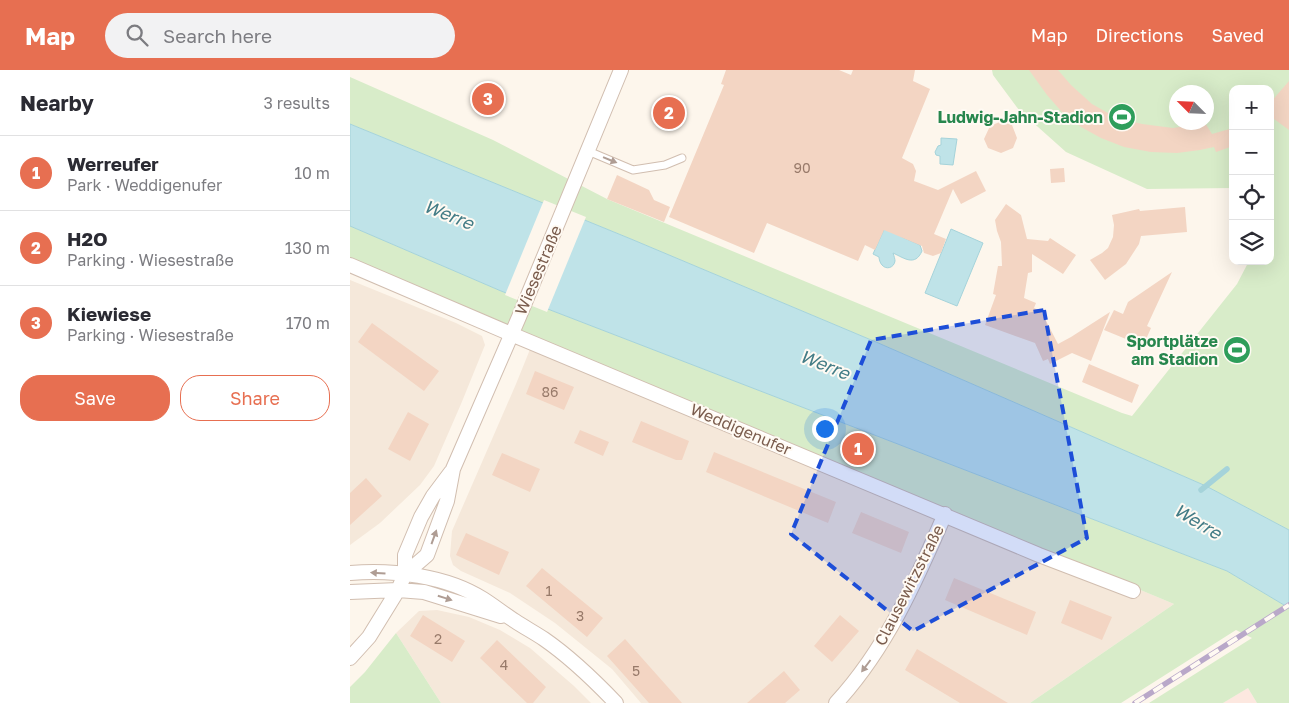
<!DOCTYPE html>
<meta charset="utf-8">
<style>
body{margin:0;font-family:"Golos Text",sans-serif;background:#f2f2f3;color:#2b2b33}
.controls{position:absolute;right:15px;top:15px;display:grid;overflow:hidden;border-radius:10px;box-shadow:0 5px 20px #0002}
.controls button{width:45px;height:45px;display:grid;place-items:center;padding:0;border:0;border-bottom:1px solid #e1e1e2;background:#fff;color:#2b2b33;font:25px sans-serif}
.compass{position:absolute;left:819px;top:15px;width:45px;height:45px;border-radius:50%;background:#fff;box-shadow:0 5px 20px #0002;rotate:294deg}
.you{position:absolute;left:474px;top:358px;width:18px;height:18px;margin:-12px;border:4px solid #fff;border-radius:50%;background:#1a73e8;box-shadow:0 0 0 8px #1a73e833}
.badge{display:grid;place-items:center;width:32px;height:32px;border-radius:50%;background:#e76f51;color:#fff;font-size:16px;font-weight:700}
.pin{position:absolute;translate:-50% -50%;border:2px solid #fff;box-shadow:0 1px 5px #0006}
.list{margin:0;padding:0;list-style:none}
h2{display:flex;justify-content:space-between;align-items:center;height:65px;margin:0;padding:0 20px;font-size:21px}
h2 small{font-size:16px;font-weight:400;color:#7c7c81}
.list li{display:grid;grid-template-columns:32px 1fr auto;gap:15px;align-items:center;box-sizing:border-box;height:75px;padding:0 20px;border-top:1px solid #e1e1e2}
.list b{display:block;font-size:19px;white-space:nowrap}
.list p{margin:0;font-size:16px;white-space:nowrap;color:#7c7c81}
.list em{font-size:16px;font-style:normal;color:#7c7c81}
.actions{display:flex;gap:10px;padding:15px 20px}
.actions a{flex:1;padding:11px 0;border:1px solid #e76f51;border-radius:20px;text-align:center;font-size:18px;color:#e76f51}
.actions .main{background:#e76f51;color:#fff}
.icon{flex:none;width:28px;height:28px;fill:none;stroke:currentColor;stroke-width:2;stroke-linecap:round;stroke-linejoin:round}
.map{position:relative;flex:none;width:939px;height:633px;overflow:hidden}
header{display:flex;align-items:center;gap:30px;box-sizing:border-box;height:70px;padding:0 25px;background:#e76f51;color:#fff}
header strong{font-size:24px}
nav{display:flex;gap:28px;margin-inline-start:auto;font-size:18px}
.search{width:350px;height:45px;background:#f2f2f3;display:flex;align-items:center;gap:12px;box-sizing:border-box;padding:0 18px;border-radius:28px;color:#7c7c81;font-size:19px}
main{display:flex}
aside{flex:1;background:#fff}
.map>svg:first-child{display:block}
.residential{fill:#f5e8da}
.commercial{fill:#fde8e0}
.green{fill:#d8ecc9;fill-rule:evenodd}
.water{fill:#bfe3e8;stroke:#a5d3da}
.pier{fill:#fdf6ec}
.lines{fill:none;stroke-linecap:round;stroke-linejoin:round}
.stream{stroke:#a5d3da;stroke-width:5.5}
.building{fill:#f3d5c3}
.service-casing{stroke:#d1beb0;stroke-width:9}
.minor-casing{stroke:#d1beb0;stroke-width:16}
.service{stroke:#fff;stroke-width:7}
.minor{stroke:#fff;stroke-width:14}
.rail-casing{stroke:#b9a8c9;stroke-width:5.5}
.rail{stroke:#fffaf3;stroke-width:4;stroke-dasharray:11;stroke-linecap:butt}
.oneway{fill:#af9d94}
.marked{fill:#1d4ed8;fill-opacity:0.2;stroke:#1d4ed8;stroke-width:4;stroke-dasharray:10 6;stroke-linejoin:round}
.labels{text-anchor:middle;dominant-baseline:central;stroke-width:4;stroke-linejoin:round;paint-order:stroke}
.number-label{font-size:14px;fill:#987a6a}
.leisure-label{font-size:16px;font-weight:bold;fill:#27864d;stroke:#fffaf3;text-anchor:end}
.street-label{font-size:16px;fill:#7a5c4d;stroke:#fffaf3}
.water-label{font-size:18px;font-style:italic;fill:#437c86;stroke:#fffaf3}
</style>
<header>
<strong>Map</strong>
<div class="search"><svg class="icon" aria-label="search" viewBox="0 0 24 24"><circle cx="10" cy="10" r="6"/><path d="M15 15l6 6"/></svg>Search here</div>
<nav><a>Map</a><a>Directions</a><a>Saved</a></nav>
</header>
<main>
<aside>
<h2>Nearby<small>3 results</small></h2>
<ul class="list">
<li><span class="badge">1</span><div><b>Werreufer</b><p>Park · Weddigenufer</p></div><em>10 m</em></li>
<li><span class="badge">2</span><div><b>H2O</b><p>Parking · Wiesestraße</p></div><em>130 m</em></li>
<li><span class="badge">3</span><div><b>Kiewiese</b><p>Parking · Wiesestraße</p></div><em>170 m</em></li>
</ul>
<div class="actions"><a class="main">Save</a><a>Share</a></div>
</aside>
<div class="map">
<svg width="939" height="633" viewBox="0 0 939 633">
<rect width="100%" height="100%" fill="#fdf6ec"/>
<!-- residential -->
<path class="residential" d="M0,210L106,253L132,266L135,275L111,334L84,396L70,415L30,453L0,475Z
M185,267L609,444L824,534L680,633H291L262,599L205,553L160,523L111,501L103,495L100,486L102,461L166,314Z
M87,540L119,547L150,560L180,578L224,616L241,633H91L46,563L69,541Z"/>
<!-- commercial -->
<path class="commercial" d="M898,618L907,633H873Z"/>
<!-- green -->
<path class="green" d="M642,0H939V460L856,416L526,272L281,169L0,54V7L143,70L257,129L772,343L782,346L887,214L899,191H920V153L922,149L920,143V19H883V118L797,119L716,82L669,40L643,5ZM826,22H856V52H826Z
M0,156L151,221L877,501L939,538V633H907L898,618L873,633H799L902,568L886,560L771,633H680L824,534L0,190Z
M46,563L91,633H0V617L15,602Z"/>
<!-- water -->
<path class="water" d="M0,54L281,169L526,272L856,416L939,460V538L877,501L151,221L0,156Z
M591,68L607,69L603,95L590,94V86L586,85L585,82L588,76L591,75Z
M536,155L552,167L570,175L572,181C565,197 554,188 543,183C544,186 545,189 545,191C544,198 536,200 532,195C530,193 529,189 529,187L523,184Z
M601,159L633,173L607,236L575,223Z"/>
<!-- pier -->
<path class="pier" d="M194,130L236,147L197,242L155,225Z"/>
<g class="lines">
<!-- stream -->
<path class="stream" d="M851,420L877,399"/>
</g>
<!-- building -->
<path class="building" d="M376,0H489L501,5L503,0H565L563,11L580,19L552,88L563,94L566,101L564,111L588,120L626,101L636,121L611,134L603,119L584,164L596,169L591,183L583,186L574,183L572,176L534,160L525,180L515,175L508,191L417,153L404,183L319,147L374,15L371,14Z
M679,0H708L721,15L742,34L758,43L776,50L792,54L823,58L855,53L862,64L883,58V76L866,82L864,77L850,80L827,83L801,82L774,77L751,68L731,57L711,41L697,25Z
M939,11V60L920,46V33Z
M652,51L662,55L667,68L663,78L651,83L638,78L634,69L640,56Z
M714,98L715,112L701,113L700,99Z
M267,105L299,120L304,130L320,137L314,152L257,129Z
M656,134L671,145L677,169L698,171L700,168L726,185L713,204L682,184V202L678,203L674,228L686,233L684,238L691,241L708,274L721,267L760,242L741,291L722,283L700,294L698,289L693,291L685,273L635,255L646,225L643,224L648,196H652L651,172L647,161L645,150Z
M835,137L837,162L791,166L789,174L776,194L755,210L740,190L752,183L758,178L763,167L764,155L762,145L789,139L790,141Z
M822,202L797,256L801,258L793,276L754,260L764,240L773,244L778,232Z
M22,253L89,301L74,321L8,272Z
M739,294L789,315L782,333L732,312Z
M185,301L224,317L214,340L176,324Z
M58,342L79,354L60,391L38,379Z
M291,351L339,371L332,390H326L282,372Z
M230,360L259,372L253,386L224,373Z
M364,382L486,432L478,453L356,402Z
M152,383L190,399L180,422L142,405Z
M16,408L32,426L0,455V423Z
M511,442L559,462L551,483L502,463Z
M116,463L159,482L149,505L106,485Z
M192,498L253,548L237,567L176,516Z
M604,508L686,542L677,565L595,530Z
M720,530L762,547L752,570L711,553Z
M73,545L115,571L102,592L60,566Z
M490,545L509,561L482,592L464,576Z
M275,569L332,633H299L257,586Z
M147,570L196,617L183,633H177L130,588Z
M567,579L658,633H610L555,600Z
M434,601L450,620L435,633H397Z"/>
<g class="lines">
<!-- service casing -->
<g class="service-casing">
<path id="service" d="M238,81L283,100L315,95L332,88"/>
</g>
<!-- minor casing -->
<g class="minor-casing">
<path id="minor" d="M0,195L161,264L689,485L783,521
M0,503C42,499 97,506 133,529C144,536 154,544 165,551C174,557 185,563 194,569C220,587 244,610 266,633
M55,504V485L71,447L83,426L101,402
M0,522L48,520L74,522L151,546
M0,588L19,567L48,520L55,504L77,485L97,431L103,399L169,247L271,0
M486,633C536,579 566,511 595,444"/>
</g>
<!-- service -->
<use href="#service" class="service"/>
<!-- minor -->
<use href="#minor" class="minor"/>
<!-- rail casing -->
<g class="rail-casing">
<path id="rail" d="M785,633L939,535"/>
</g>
<!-- rail -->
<use href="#rail" class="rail"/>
</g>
<!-- one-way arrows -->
<defs><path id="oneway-solid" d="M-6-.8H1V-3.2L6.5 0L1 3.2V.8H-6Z" transform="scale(1.25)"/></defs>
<g class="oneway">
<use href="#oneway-solid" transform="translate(260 90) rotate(22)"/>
<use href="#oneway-solid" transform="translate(84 467) rotate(-70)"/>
<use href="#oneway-solid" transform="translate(28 503) rotate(-177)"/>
<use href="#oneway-solid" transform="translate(95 528) rotate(17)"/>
<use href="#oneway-solid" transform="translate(516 596) rotate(127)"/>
</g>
<!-- marked area -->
<path class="marked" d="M694,240L737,468L563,561L441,464L521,270Z"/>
<!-- icons -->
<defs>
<g id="stadium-disc" transform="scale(1.4375)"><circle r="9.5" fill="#2e9e5b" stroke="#fffaf3"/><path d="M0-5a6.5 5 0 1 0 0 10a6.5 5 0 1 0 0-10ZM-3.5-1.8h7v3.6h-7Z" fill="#fff"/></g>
</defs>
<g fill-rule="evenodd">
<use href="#stadium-disc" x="772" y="47"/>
<use href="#stadium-disc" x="887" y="280"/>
</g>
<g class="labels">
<!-- number labels -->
<g class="number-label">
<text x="452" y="97">90</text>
<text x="200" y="321">86</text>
<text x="199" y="520">1</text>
<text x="230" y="545">3</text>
<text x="88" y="568">2</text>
<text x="154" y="594">4</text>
<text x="286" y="600">5</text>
</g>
<!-- leisure labels -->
<g class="leisure-label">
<text x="753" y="47">Ludwig-Jahn-Stadion</text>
<text x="868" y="271">Sportplätze<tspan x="868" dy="18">am Stadion</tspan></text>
</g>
<!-- street labels -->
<g class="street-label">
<text transform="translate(188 200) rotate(-67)">Wiesestraße</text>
<text transform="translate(391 359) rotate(23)">Weddigenufer</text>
<text transform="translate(559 515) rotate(-63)">Clausewitzstraße</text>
</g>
<!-- water labels -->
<g class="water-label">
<text transform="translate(99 144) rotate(22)">Werre</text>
<text transform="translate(475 294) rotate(22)">Werre</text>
<text transform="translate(848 451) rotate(31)">Werre</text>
</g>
</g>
</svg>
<div class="controls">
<button>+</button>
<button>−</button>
<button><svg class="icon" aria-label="locate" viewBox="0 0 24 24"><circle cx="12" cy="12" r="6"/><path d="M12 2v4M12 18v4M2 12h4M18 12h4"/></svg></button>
<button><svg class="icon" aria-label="layers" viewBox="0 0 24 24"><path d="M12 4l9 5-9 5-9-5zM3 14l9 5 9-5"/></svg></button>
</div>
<svg class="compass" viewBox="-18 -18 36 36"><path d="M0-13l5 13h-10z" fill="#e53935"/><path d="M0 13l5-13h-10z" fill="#7c7c81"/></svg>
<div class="you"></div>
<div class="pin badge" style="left:508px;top:379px">1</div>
<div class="pin badge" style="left:319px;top:43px">2</div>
<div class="pin badge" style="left:138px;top:29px">3</div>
</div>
</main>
